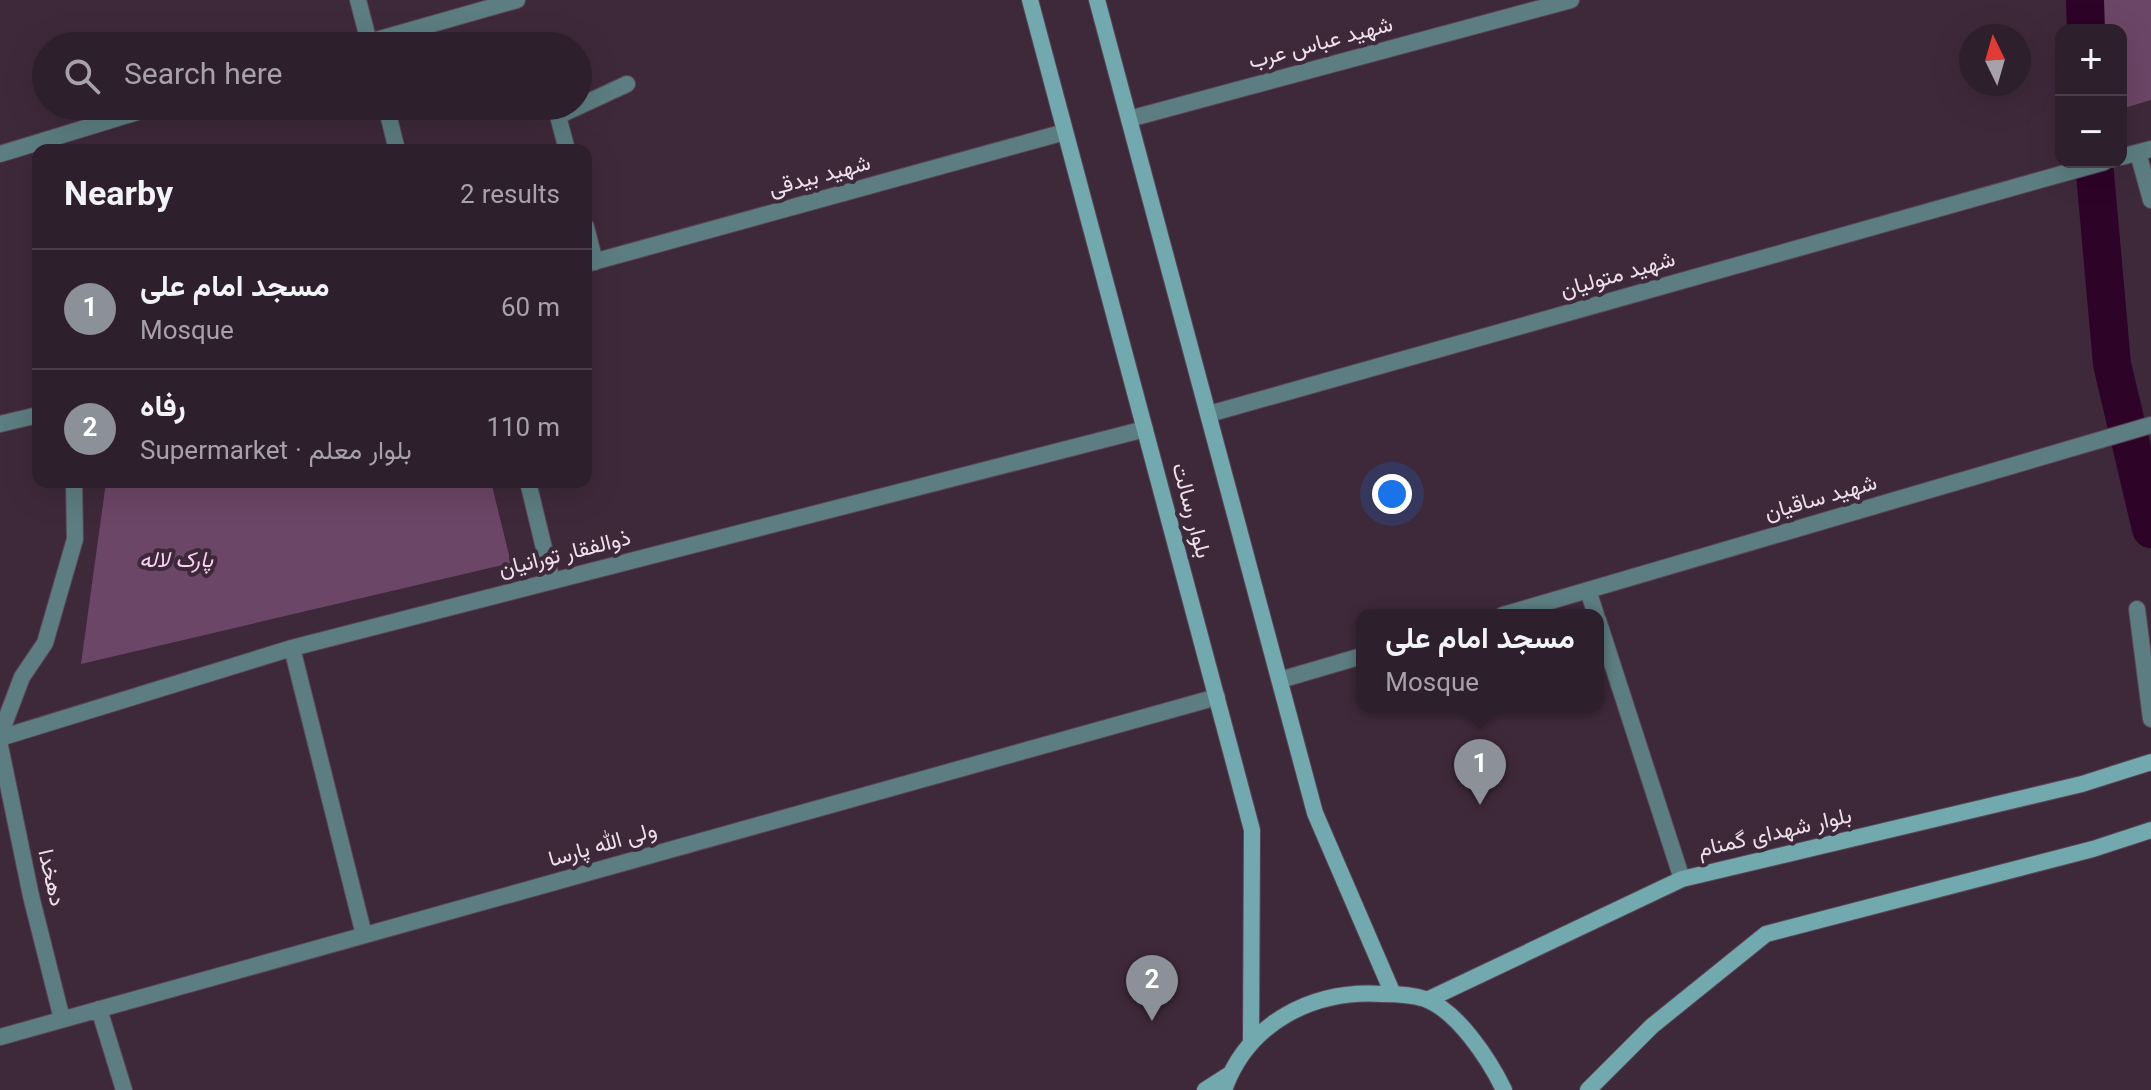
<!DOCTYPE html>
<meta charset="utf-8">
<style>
body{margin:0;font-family:Georgia,Vazirmatn,serif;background:#362734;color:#f1f3f6}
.controls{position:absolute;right:24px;top:24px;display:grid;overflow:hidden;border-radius:16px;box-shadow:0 8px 32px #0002}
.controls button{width:72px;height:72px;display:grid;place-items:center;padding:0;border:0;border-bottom:2px solid #493d48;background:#2e1f2c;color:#f1f3f6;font:40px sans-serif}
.compass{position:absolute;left:1959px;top:24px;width:72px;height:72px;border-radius:50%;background:#2e1f2c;box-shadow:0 8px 32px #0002;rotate:355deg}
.you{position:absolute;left:1392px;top:494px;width:28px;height:28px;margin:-20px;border:6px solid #fff;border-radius:50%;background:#1a73e8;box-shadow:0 0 0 12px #1a73e833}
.badge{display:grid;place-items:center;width:52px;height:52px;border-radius:50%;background:#8c9099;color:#fff;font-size:26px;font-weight:700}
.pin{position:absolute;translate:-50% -66px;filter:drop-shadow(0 2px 4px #0008)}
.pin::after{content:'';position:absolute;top:42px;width:28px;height:24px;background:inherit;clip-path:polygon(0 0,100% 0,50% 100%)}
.popup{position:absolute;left:1356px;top:609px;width:248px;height:104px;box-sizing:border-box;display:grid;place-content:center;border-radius:16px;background:#2e1f2c;filter:drop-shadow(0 2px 6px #0005);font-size:26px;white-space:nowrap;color:#a7a2a9}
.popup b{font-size:30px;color:#f1f3f6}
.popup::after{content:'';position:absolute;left:50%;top:100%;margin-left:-16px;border:16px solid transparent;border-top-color:#2e1f2c}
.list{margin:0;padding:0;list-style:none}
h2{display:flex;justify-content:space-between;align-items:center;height:104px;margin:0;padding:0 32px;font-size:34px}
h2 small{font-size:26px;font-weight:400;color:#a7a2a9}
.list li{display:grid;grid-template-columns:52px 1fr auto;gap:24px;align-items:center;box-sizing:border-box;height:120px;padding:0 32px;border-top:2px solid #493d48}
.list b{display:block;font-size:30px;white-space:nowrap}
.list p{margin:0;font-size:26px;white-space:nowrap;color:#a7a2a9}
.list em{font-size:26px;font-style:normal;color:#a7a2a9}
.icon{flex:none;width:44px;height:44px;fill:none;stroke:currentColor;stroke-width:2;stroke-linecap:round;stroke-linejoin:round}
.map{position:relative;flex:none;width:2151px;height:1090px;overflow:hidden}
.search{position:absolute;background:#2e1f2c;box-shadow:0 8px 32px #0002;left:32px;top:32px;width:560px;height:88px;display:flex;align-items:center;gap:20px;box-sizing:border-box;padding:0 28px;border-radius:44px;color:#a7a2a9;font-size:30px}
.panel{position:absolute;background:#2e1f2c;box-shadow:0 8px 32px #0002;left:32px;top:144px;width:560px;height:344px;border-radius:16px}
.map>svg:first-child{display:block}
.green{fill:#6c4666}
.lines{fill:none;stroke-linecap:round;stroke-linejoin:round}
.canal{stroke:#2d0328;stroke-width:38}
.minor-casing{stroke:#5a4656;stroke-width:18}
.secondary-casing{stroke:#5a4656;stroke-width:18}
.minor{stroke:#5c7e82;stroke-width:16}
.secondary{stroke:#72a9af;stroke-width:16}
.labels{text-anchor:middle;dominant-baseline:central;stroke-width:8;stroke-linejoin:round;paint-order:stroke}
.street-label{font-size:22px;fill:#eee0eb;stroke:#3e293a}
.park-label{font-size:22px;font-style:italic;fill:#fdd0f4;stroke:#3e293a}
</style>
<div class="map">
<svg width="2151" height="1090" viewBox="0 0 2151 1090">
<rect width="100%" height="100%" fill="#3e293a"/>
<!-- green -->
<path class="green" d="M2070,0H2151V100L2121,109V30H2067Z
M106,482H491L511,563L81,664Z"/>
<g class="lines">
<!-- canal -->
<path class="canal" d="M2085,0L2086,30
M2094,162L2112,364L2151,529"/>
<!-- minor casing -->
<g class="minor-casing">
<path id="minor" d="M358,0L370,46
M355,46L517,0
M386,106L397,150
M1129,119L1571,0
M567,150L558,116L627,84
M2138,153L2151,200
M0,154L157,106
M2121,157L2151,149
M586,227L595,262
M586,264L1065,132
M1209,414L2104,162
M0,424L38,415
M528,482L552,581
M1588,590L1596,615
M2137,609L2151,719
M1503,615L2151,425
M1598,620L1682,879
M292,648L364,935
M1280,680L1362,656
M0,735L22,677L45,643L75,539L74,482
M0,738L292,648L1145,429
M0,746L31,896L62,1019
M99,1009L124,1090
M0,1037L1217,697"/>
</g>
<!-- secondary casing -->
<g class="secondary-casing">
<path id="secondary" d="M1030,0L1252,830L1251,1042
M1097,0L1315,813L1393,994
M1427,1000L1682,879L2082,784L2151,762
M1205,1090L1230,1074
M1224,1090C1248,1022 1314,989 1383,994C1396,994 1413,995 1425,999C1458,1011 1490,1061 1504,1090
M1588,1090L1652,1026L1766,934L2093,849L2151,830"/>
</g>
<!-- minor -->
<use href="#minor" class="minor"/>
<!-- secondary -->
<use href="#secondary" class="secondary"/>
</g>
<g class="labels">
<!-- street labels -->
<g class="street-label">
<text transform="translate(1321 44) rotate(-15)">شهید عباس عرب</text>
<text transform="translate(820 177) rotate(-15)">شهید بیدقی</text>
<text transform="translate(1618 276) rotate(-16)">شهید متولیان</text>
<text transform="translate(1821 499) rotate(-16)">شهید ساقیان</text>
<text transform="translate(1190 511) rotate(75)">بلوار رسالت</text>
<text transform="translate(565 555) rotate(-14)">ذوالفقار تورانیان</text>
<text transform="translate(1775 834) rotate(-13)">بلوار شهدای گمنام</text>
<text transform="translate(603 846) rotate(-16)">ولی الله پارسا</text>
<text transform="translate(50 878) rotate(77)">دهخدا</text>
</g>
<!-- park labels -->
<g class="park-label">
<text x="176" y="561">پارک لاله</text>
</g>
</g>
</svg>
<div class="controls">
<button>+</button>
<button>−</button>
</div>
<svg class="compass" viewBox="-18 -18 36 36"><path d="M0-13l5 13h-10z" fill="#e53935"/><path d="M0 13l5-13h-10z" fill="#a7a2a9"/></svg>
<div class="you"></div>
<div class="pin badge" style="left:1480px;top:805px">1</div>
<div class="popup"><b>مسجد امام علی</b>Mosque</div>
<div class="pin badge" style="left:1152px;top:1021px">2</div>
<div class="search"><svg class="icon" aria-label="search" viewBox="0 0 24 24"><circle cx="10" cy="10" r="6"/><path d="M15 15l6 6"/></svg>Search here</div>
<section class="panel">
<h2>Nearby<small>2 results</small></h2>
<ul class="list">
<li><span class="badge">1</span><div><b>مسجد امام علی</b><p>Mosque</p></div><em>60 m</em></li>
<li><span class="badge">2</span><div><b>رفاه</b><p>Supermarket · بلوار معلم</p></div><em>110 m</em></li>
</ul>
</section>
</div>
